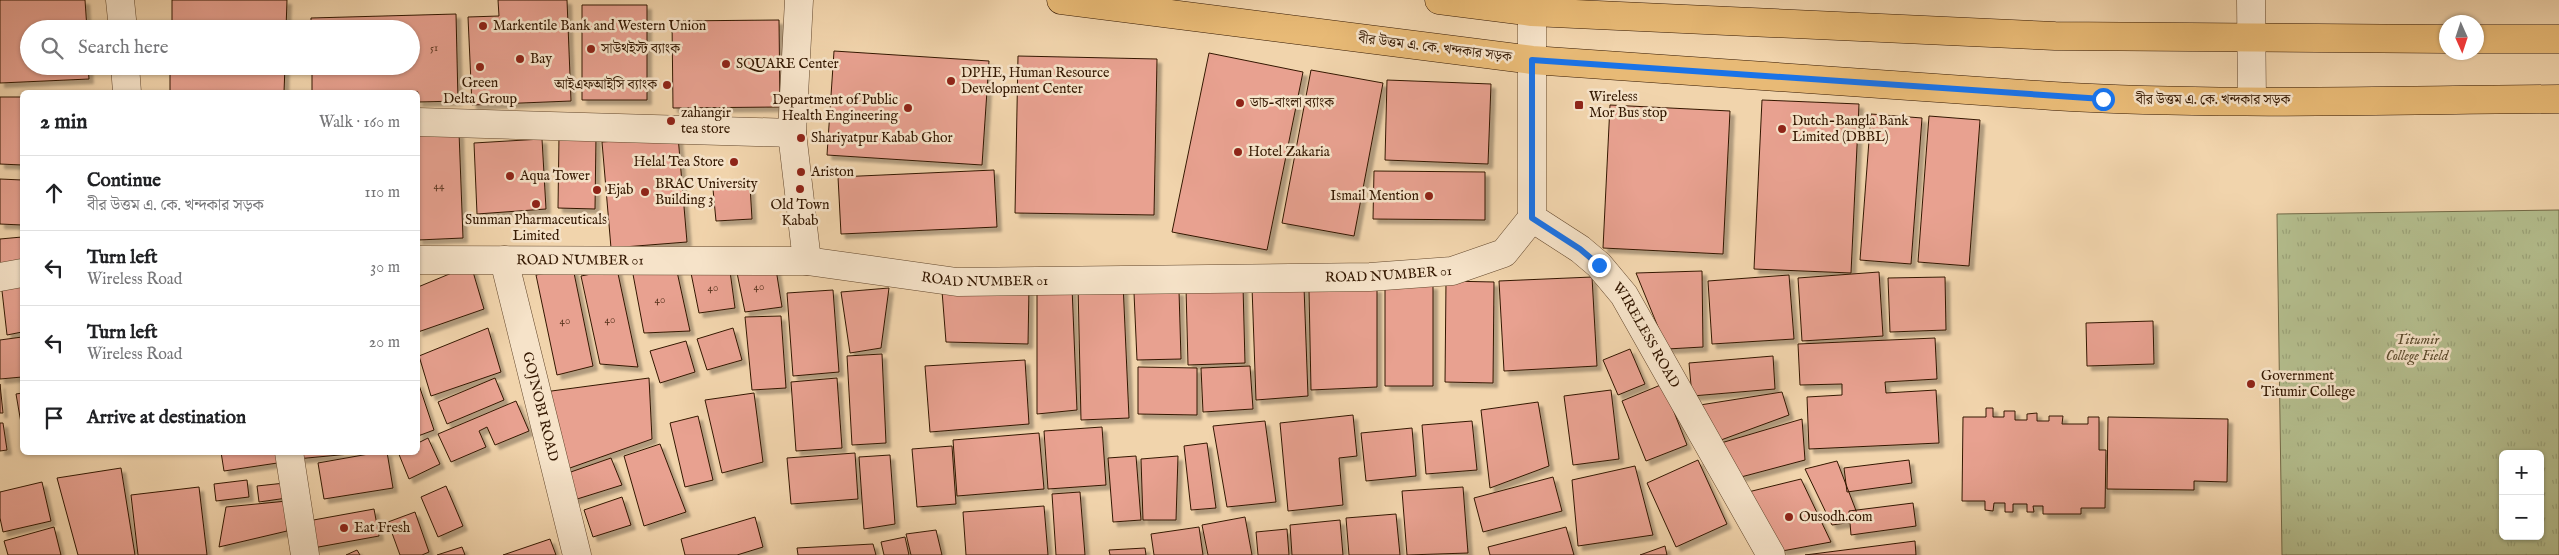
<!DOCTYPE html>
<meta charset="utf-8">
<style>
body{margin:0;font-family:"IM FELL English","Noto Serif Bengali",serif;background:#f2f2f2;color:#202124}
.controls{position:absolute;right:15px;bottom:15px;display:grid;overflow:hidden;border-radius:8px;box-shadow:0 1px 4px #0004}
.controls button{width:45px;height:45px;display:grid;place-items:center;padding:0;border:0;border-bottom:1px solid #e0e0e0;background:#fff;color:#202124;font:25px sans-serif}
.compass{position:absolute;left:2439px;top:15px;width:45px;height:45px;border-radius:50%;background:#fff;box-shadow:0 1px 4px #0004;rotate:177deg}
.stop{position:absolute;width:15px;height:15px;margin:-11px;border:4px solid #1a73e8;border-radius:50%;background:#fff}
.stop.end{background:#1a73e8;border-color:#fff;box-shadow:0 1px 5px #0008}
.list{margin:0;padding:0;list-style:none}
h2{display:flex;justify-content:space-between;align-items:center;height:65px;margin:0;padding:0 20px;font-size:21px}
h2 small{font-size:16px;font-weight:400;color:#757577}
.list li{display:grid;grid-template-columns:32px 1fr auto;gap:15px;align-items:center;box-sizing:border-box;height:75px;padding:0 20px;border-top:1px solid #e0e0e0}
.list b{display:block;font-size:19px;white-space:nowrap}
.list p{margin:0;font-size:16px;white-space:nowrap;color:#757577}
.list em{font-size:16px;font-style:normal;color:#757577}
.icon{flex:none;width:28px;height:28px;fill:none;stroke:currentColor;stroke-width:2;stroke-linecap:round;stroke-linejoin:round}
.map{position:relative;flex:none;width:2559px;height:555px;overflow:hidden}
.search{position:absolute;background:#fff;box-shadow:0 1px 4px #0004;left:20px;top:20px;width:400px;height:55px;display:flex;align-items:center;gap:12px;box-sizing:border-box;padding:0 18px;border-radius:28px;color:#757577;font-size:19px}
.panel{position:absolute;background:#fff;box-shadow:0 1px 4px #0004;left:20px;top:90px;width:400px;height:365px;border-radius:8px}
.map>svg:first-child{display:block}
.park{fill:url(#park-tufts);stroke:#746a47;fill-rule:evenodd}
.building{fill:#e8a190;stroke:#331700;filter:url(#shadow)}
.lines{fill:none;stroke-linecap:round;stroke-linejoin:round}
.minor-casing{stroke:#62462b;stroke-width:29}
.major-casing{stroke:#331700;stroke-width:29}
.minor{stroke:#f6e3c9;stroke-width:28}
.major{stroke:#e8ba76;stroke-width:28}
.route{stroke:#1a73e8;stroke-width:6}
.poi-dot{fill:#8f2418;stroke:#f6e3c9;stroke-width:2}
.labels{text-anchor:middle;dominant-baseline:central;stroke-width:5;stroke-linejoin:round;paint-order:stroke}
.number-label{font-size:11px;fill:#603a24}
.poi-label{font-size:14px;fill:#331700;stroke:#f6e3c9;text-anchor:start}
.street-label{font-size:14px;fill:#331700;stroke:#f6e3c9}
.park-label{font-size:14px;font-style:italic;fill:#5a492b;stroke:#f6e3c9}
</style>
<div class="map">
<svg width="2559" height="555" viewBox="0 0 2559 555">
<defs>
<pattern id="park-tufts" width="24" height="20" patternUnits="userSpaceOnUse" patternTransform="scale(1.25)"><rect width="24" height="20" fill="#b4be8e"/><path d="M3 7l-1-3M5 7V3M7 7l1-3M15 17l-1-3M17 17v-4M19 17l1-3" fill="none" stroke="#9ba379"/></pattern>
<filter id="shadow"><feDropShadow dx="4.5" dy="4.5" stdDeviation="1" flood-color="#0004"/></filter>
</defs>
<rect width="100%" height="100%" fill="#f1d4ac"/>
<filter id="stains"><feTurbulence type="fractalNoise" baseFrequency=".004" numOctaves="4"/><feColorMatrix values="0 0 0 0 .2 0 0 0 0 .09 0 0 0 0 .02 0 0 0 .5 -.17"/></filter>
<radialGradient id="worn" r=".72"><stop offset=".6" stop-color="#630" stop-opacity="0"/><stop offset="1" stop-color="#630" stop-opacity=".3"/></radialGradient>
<!-- park -->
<path class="park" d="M2559,210V555H2282L2277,214ZM2503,454H2540V536H2503Z"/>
<!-- building -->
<path class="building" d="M0,0H85L87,29H29V66H88L89,79L0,83Z
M172,0H287L286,29H172Z
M498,0H567L571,101L472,105L468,17L499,16Z
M582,5H647V100H582Z
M456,14L458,101L418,102V92H312V66H411V29H311V18Z
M779,20L780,107L673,108L672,21Z
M834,51L989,61L982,165L827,155Z
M1209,53L1303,72L1267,250L1172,232Z
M1018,56L1157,59L1154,215L1015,213Z
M170,66H285L284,92H170Z
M1311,70L1383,83L1354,236L1282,223Z
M1387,80L1491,84L1488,164L1385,160Z
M0,97H22V165L0,164Z
M1762,100L1859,104L1851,273L1754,269Z
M1610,105L1730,111L1723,254L1603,248Z
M1871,114L1922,118L1911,264L1860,260Z
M1929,116L1980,120L1969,266L1918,262Z
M459,132L463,238L418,240V134Z
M559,136H596L595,209L558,208Z
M678,136L687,242L611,248L602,142Z
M542,139L546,209L477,214L474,143Z
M994,170L997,227L841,234L838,177Z
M1374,171L1485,172V220L1373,219Z
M0,179L22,180V225L0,224Z
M750,186L752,219L716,221L713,189Z
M22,237V268L0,270V239Z
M775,263L782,307L745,312L736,268Z
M729,264L735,308L699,313L690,268Z
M471,265L484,309L418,332V287Z
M676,267L690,331L644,333L632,269Z
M573,268L593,366L557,375L536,275Z
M617,269L638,367L600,364L581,276Z
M1702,271L1703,347L1667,349L1636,273Z
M1879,272L1883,336L1802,341L1798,278Z
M1789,275L1794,339L1712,344L1708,281Z
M1592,277L1597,366L1504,371L1499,281Z
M1945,277L1946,330L1890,332L1888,278Z
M22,279V332L7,335L1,282Z
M1446,281L1494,282L1493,383L1445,382Z
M1123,283L1129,418L1081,420L1078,285Z
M1385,285H1433V386H1385Z
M1243,286L1245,363L1188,365L1186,288Z
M1029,287L1028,344L946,342L942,291Z
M1072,287L1077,410L1037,414V290Z
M1252,287H1304L1308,396L1256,400Z
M889,288L881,348L850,353L841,292Z
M1377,288V387L1311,390L1309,291Z
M833,290L839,372L793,376L787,293Z
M1179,291L1181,359L1137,360L1134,293Z
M781,316L786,388L752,390L745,317Z
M2153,321L2154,364L2087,366L2086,323Z
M488,328L501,372L431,396L419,356Z
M733,328L742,360L707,370L697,339Z
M22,337V377L0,379V340Z
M1935,338L1937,379L1885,382L1886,393L1936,390L1939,443L1809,449L1807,397L1842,395V384L1800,385L1798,344Z
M686,341L695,372L660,383L650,351Z
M1630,349L1645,384L1618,395L1603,360Z
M882,354L886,443L852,445L847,356Z
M1773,356L1775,389L1692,396L1689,363Z
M1025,360L1029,424L930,432L925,366Z
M1250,366L1253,409L1203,412L1201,368Z
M1138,367L1197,368V415L1138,414Z
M495,378L504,400L447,424L438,402Z
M649,378L652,439L567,469L544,392Z
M837,378L842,448L796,451L791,382Z
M418,382L434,430L418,436Z
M0,384L3,413H0Z
M1663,384L1687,445L1646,461L1622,401Z
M1611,390L1619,459L1573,465L1564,396Z
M1782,392L1789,415L1721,440L1700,405Z
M22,393V423H21L16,394Z
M754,393L763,462L722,473L705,400Z
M516,401L529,431L495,445L487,427L479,431L486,447L451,462L438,434Z
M1538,402L1549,466L1490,488L1481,410Z
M1986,408H1993V417H2004V411H2015V420H2027V414L2037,413V421H2049V416H2063L2062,424H2088V417H2099V450H2106L2105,508H2081V514H2043V506H2033L2034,512H2027V504H2013V512H2005V503H1994L1993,511L1985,510V501H1962L1963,417H1986Z
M1353,415L1357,456L1339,458L1343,505L1288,511L1280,423Z
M698,416L713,480L685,487L670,423Z
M2108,417L2228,419L2227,482L2194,481V490L2107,489Z
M1802,419L1805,460L1741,477L1721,443Z
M1265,421L1276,502L1227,507L1213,426Z
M1472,421L1477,470L1426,474L1422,425Z
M0,423H3L7,450L0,451Z
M1102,427L1106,485L1048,489L1044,431Z
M1412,428L1416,476L1366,481L1361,433Z
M1039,433L1044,489L957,496L953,440Z
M428,438L440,464L409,479L398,452H418V443Z
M1207,443L1216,508L1191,510L1184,446Z
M660,444L686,512L644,526L624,456Z
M952,446L956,504L917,507L912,449Z
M221,452H283L284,462L224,471Z
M295,452L361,453L296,459Z
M380,452H387L393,488L324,499L318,463Z
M855,453L858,499L791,504L787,458Z
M890,455L895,524L864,529L859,457Z
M1136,456L1141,520L1113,522L1108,458Z
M1178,456L1176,520H1143L1141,459Z
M611,458L622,485L574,500L565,474Z
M1698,460L1727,524L1676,547L1647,483Z
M1909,460L1912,483L1847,492L1844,468Z
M1837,461L1860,521L1832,525L1805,469Z
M1635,466L1653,535L1578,546L1572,480Z
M121,468L135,555H78L57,478Z
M1553,477L1562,511L1483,532L1474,498Z
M1801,479L1831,542L1782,551L1744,493Z
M247,480L249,497L216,501L214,484Z
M42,482L51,521L3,532L0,518V492Z
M285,483L287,498L259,502L257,486Z
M446,486L463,526L438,537L421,497Z
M199,487L207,555H138L131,495Z
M1463,487L1468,553L1407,555L1402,491Z
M1080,492L1085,555H1056L1052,494Z
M622,497L631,525L593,537L584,510Z
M287,501V531L219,547L226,507Z
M1913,503L1916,526L1851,535L1849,511Z
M1044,506L1048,555H966L963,512Z
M374,509L379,536L313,548L308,521Z
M415,512L429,552L422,555H400L388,522Z
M1396,514L1400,555H1349L1346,518Z
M755,517L763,547L737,555H685L681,539Z
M1245,517L1252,555H1208L1202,525Z
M1340,520L1343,555H1292L1290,525Z
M54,527L61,555H8L4,541Z
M1199,527L1203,555H1154L1151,534Z
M1566,527L1574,555H1490L1488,547Z
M1287,529L1289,555H1258L1256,532Z
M936,530L942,555H911L906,534Z
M905,537L909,555H884L881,542Z
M550,539L556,555H503Z
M1915,541L1916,555H1805Z
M873,544L876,555H798L797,548Z
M1665,546L1667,555H1640Z
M462,547L465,555H437Z
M1145,548L1146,555H1110L1109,550Z
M357,550L360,555H346Z"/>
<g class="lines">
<!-- minor casing -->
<g class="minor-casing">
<g id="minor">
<path d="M120,0L123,29"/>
<path d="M799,0L792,133L807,261"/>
<path id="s1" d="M1532,0V218L1580,249L1599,265L1624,295L1771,555"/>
<path d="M2251,0L2252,100"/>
<path d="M125,66L127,92"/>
<path d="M418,122L792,133"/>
<path id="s2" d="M418,260L807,261L957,282L1370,277L1452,271L1504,253L1532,218"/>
<path id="s3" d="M504,260L577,555"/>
<path d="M0,277L22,273"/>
<path d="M289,452L305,555"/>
</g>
</g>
<!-- major casing -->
<g class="major-casing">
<path id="major" d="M1061,0L1532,60L2053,96C2221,106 2391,100 2559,99
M1439,0L1532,12L2055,36L2446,39
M2476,39H2559"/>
</g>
<!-- minor -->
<use href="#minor" class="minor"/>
<!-- major -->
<use href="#major" class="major"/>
</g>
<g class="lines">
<!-- route -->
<path class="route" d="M1599,265L1580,249L1532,218V60L2103,99"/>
</g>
<!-- markers -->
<g class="poi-dot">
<circle cx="483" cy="26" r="5"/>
<circle cx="591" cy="49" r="5"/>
<circle cx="520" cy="59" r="5"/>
<circle cx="726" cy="64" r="5"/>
<circle cx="480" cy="67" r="5"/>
<circle cx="951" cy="81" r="5"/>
<circle cx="667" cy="85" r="5"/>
<circle cx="1240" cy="103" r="5"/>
<rect x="1574" y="100" width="10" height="10" rx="2.5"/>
<circle cx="908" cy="108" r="5"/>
<circle cx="671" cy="121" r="5"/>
<circle cx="1782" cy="129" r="5"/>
<circle cx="801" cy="138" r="5"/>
<circle cx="1238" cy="152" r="5"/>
<circle cx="734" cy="162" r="5"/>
<circle cx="801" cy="172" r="5"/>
<circle cx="510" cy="176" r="5"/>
<circle cx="800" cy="189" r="5"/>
<circle cx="597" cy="190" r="5"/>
<circle cx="645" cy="192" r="5"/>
<circle cx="1429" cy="196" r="5"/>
<circle cx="536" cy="204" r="5"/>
<circle cx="2251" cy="384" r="5"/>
<circle cx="1789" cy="517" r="5"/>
<circle cx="344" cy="528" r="5"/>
</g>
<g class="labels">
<!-- number labels -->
<g class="number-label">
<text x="434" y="48">51</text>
<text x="439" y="186">44</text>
<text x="759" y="287">40</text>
<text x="713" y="288">40</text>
<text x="660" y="300">40</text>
<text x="610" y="320">40</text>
<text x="565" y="321">40</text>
</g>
<!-- poi labels -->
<g class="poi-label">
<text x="493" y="26">Markentile Bank and Western Union</text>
<text x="601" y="49">সাউথইস্ট ব্যাংক</text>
<text x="530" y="59">Bay</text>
<text x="736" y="64">SQUARE Center</text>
<text x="961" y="73">DPHE, Human Resource<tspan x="961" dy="16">Development Center</tspan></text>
<text x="480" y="83" text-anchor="middle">Green<tspan x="480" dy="16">Delta Group</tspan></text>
<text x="657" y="85" text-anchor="end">আইএফআইসি ব্যাংক</text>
<text x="1589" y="97">Wireless<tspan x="1589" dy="16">Mor Bus stop</tspan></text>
<text x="898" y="100" text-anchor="end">Department of Public<tspan x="898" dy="16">Health Engineering</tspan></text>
<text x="1250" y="103">ডাচ-বাংলা ব্যাংক</text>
<text x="681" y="113">zahangir<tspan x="681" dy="16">tea store</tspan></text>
<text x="1792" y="121">Dutch-Bangla Bank<tspan x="1792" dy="16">Limited (DBBL)</tspan></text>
<text x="811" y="138">Shariyatpur Kabab Ghor</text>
<text x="1248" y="152">Hotel Zakaria</text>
<text x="724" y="162" text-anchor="end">Helal Tea Store</text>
<text x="811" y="172">Ariston</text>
<text x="520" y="176">Aqua Tower</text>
<text x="655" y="184">BRAC University<tspan x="655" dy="16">Building 3</tspan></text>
<text x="607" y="190">Ejab</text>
<text x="1419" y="196" text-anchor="end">Ismail Mention</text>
<text x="800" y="205" text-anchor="middle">Old Town<tspan x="800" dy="16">Kabab</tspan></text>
<text x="536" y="220" text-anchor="middle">Sunman Pharmaceuticals<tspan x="536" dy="16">Limited</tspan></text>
<text x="2261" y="376">Government<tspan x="2261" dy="16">Titumir College</tspan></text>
<text x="1799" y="517">Ousodh.com</text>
<text x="354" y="528">Eat Fresh</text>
</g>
<!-- street labels -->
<g class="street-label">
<text transform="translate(1435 48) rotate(7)">বীর উত্তম এ. কে. খন্দকার সড়ক</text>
<text x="2213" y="100">বীর উত্তম এ. কে. খন্দকার সড়ক</text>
<text stroke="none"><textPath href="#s2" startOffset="162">ROAD NUMBER 01</textPath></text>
<text stroke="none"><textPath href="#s2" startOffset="972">ROAD NUMBER 01</textPath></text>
<text stroke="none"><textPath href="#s2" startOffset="568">ROAD NUMBER 01</textPath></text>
<text stroke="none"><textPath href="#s1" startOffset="385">WIRELESS ROAD</textPath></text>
<text stroke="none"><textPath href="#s3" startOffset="151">GOJNOBI ROAD</textPath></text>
</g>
<!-- park labels -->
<g class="park-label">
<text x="2417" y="340">Titumir<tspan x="2417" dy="16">College Field</tspan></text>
</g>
</g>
<rect width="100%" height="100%" filter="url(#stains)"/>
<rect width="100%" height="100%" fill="url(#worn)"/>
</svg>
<div class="controls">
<button>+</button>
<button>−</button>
</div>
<svg class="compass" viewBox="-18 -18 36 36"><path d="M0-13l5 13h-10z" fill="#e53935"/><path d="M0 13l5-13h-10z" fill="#757577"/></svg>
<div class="stop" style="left:2103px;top:99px"></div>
<div class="stop end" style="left:1599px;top:265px"></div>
<div class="search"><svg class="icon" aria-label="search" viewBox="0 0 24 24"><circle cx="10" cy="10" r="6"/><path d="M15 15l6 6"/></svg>Search here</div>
<section class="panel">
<h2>2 min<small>Walk · 160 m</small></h2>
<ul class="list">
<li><svg class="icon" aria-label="ahead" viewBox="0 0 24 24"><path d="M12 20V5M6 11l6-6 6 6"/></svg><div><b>Continue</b><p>বীর উত্তম এ. কে. খন্দকার সড়ক</p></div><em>110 m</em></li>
<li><svg class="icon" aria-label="left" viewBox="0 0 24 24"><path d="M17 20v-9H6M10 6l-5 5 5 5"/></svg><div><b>Turn left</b><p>Wireless Road</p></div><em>30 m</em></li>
<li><svg class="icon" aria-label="left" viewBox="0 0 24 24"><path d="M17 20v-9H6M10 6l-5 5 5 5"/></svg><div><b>Turn left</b><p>Wireless Road</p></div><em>20 m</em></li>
<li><svg class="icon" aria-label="arrive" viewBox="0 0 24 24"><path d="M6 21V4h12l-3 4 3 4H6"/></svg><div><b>Arrive at destination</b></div></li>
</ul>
</section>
</div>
